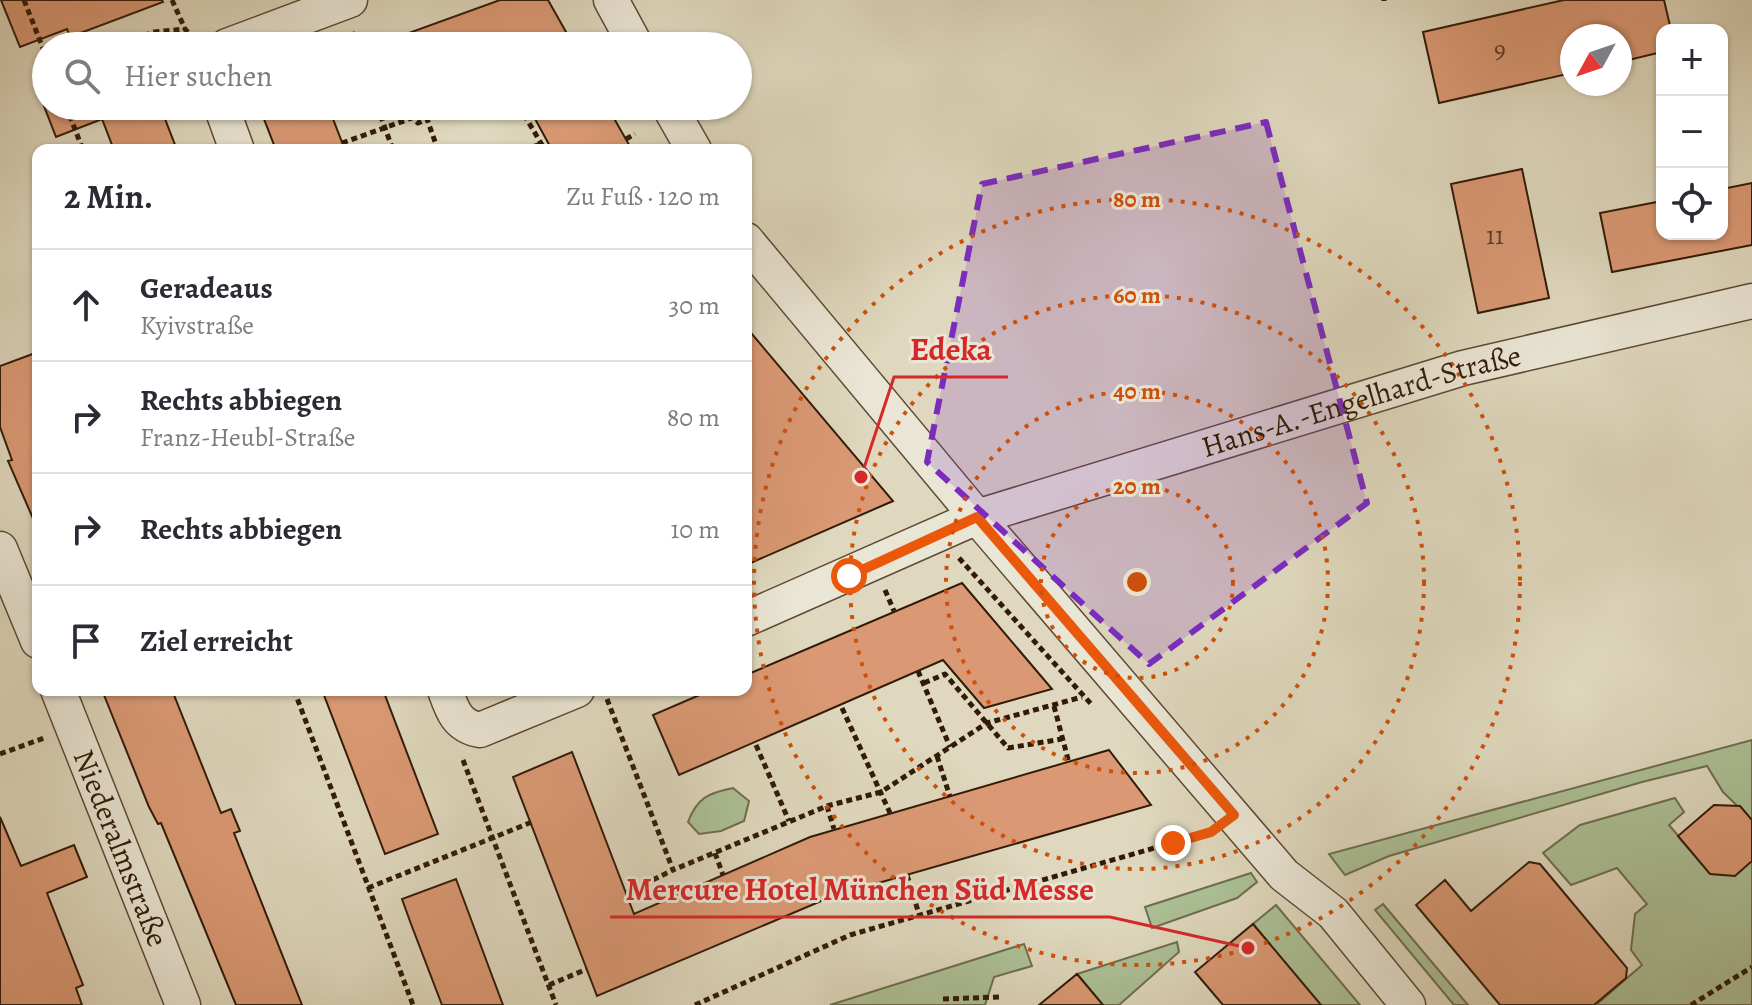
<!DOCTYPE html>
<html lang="de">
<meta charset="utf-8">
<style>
body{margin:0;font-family:Alegreya,serif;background:#f7f7f7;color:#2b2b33}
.controls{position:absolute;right:24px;top:24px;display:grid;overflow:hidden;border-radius:16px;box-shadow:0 2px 6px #0004}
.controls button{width:72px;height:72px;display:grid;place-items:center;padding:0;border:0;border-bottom:2px solid #e1e1e2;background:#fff;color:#2b2b33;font:40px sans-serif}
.compass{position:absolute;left:1560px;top:24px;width:72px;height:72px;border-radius:50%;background:#fff;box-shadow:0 2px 6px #0004;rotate:230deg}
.stop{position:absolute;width:24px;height:24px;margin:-18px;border:6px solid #ea580c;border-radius:50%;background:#fff}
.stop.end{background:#ea580c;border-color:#fff;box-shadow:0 2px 8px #0008}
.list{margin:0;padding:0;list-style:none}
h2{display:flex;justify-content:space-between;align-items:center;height:104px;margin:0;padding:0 32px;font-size:34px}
h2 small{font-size:26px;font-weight:400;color:#7c7c81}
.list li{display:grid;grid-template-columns:52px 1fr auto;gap:24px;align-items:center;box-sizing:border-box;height:112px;padding:0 32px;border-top:2px solid #e1e1e2}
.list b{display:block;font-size:30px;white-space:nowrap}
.list p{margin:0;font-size:26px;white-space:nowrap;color:#7c7c81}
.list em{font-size:26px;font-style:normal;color:#7c7c81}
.icon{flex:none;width:44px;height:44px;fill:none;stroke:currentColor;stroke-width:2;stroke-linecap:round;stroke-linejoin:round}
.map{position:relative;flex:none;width:1752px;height:1005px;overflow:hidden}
.search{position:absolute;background:#fff;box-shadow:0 2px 6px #0004;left:32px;top:32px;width:720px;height:88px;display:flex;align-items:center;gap:20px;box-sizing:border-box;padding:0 28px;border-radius:44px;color:#7c7c81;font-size:30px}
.panel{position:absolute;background:#fff;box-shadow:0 2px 6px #0004;left:32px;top:144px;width:720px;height:552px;border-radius:16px}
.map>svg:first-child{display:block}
.green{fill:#acc096;stroke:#6e6e4e;stroke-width:2}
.building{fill:#da9974;stroke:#311b07;stroke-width:2}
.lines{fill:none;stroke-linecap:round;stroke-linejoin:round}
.minor-casing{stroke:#5c4a35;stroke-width:37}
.path{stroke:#311b07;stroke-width:5;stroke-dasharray:6 4;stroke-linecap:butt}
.minor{stroke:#eae6d5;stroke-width:34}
.route{stroke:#ea580c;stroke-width:10}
.marked{fill:#7b2cbf;fill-opacity:0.2;stroke:#7b2cbf;stroke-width:6;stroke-dasharray:16 10;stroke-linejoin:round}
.ring{fill:none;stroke:#cd500b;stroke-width:4;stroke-dasharray:4 8}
.labels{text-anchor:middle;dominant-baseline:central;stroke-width:6;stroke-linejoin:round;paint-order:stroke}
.number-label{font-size:26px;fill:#5b3a22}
.street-label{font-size:30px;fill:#311b07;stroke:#eae6d5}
.centre{fill:#cd500b;stroke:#eae6d5;stroke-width:4}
.ring-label{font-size:24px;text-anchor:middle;font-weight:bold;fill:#cd500b;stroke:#eae6d5;stroke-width:6;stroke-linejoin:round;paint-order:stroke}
.leader{fill:none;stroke:#d62828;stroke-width:3}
.callout-dot{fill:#d62828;stroke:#eae6d5;stroke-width:3}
.callout-label{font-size:32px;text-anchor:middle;font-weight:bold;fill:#d62828;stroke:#eae6d5;stroke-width:6;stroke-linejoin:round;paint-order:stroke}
</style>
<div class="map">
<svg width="1752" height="1005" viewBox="0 0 1752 1005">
<rect width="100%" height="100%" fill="#dfd8be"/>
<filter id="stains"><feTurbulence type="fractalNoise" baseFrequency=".0025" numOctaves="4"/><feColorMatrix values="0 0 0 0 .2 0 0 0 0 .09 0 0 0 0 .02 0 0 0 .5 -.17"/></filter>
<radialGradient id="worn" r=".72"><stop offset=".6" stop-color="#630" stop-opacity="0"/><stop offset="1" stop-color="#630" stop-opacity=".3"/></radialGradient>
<!-- green -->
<path class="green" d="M1752,740V820L1723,792L1707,766L1642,782L1389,856L1345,875L1329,854Z
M733,788L749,801L744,821L721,831L699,834L688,822C697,798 708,793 733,788Z
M1675,798L1684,812L1669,825L1710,873L1752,861V1005H1596L1642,965L1631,950L1635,914L1647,904L1617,868L1571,885L1543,853L1580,825Z
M1251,873L1257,882L1237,898L1152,928L1145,907Z
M1383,904L1468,1005H1454L1375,910Z
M1276,905L1360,1005H1321L1253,924Z
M1177,942L1179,952L1119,1005H1103L1077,974Z
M1024,944L1032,966L994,977L985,1005H830Z"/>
<!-- building -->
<path class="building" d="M1,0H162L163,2L70,37L67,29L20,47Z
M500,0H548L574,46H382L381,43Z
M1564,0H1664L1671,30H1662V52L1620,62V36H1572V73L1439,103L1423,32Z
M44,106H160L177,150H114L102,119L56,137Z
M259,106H328L345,150H276Z
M528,106H607L632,150H552Z
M1522,169L1549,298L1478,313L1451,184Z
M1752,183V245L1612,272L1600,213L1662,201V234H1722V189Z
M746,327L893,501L746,565Z
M38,352V530L8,461L12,460L0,427V366Z
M962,583L1052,689L984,708L943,660L679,775L653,715L711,690H746V675Z
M102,690H172L221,813L231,809L240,831L234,833L302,1005H236L161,823L158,824L149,807Z
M322,690H383L438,834L385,854Z
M1109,750L1151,805L833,896L597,996L513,777L572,752L634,914L810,837Z
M1714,805L1740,806L1752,820V861L1735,876L1710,874L1678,836Z
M0,817L21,866L74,845L87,877L47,893L83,985L76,988L82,1005H0Z
M1529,862L1540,864L1627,968L1626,978L1594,1005H1500L1416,905L1445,880L1471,911Z
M456,879L491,973L503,1005H442L411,924L402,899Z
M1253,924L1321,1005H1223L1195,972Z
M1077,974L1103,1005H1039Z"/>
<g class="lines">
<!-- minor casing -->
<g class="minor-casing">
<g id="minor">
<path d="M611,0L636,46"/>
<path d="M227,46L350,0"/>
<path d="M221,106L237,150"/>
<path d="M669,106L694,150"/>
<path d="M746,240L977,517L1284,875L1333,913L1408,1005"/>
<path d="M0,549L38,641"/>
<path id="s1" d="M746,619L977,517L1463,368L1752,301"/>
<path id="s2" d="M58,690L183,1005"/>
<path d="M445,690C452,710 457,726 480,730L577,690"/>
</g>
</g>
<!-- path -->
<path class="path" d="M24,0L46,56
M172,0L185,29L197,42
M1384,0V1
M352,32L357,46
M116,46L154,32L185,29
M66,106L83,150
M377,106L393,150
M422,106L427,119
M519,106L545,150
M626,139L635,134
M342,143L412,118L418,123L427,119L438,150
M524,150L541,144
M959,558L1092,705
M885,590L894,611
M918,671L950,747
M924,683L945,674L1008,748L1062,739
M294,690L413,1005
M607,699L673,870L827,806L881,792L987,723L1082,697
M1054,706L1069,763
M842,708L890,813
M756,745L789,821
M0,754L44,738
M937,756L950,797
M463,760L556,1005
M827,806L834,829
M715,853L723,875
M907,875L919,914
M368,888L532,822
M626,893L673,870
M549,985L587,969
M943,999L999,997
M695,1005L850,935L1207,833
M1691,1005L1752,967"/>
<!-- minor -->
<use href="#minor" class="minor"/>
</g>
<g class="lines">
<!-- route -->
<path class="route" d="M849,576L977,517L1234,815L1211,832L1173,843"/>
</g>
<!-- marked area -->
<path class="marked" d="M1266,122L1367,503L1149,664L927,462L982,184Z"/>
<!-- distance rings -->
<g class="ring">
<circle cx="1137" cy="582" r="96"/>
<circle cx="1137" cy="582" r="191"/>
<circle cx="1137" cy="582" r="287"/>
<circle cx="1137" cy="582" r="383"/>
</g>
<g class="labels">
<!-- number labels -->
<g class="number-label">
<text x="1500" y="49">9</text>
<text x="1495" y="235">11</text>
</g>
<!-- street labels -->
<g class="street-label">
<text stroke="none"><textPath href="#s1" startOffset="654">Hans-A.-Engelhard-Straße</textPath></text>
<text stroke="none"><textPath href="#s2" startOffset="170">Niederalmstraße</textPath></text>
</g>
</g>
<circle cx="1137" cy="582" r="12" class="centre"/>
<g class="ring-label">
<text x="1137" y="207">80 m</text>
<text x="1137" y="303">60 m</text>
<text x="1137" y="399">40 m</text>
<text x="1137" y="494">20 m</text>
</g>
<!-- callouts -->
<path class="leader" d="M861 477L894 377H1008M1248 948L1110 917H610"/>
<g class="callout-dot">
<circle cx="861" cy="477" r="8"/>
<circle cx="1248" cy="948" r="8"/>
</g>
<g class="callout-label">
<text x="951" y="360">Edeka</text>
<text x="860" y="900">Mercure Hotel München Süd Messe</text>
</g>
<rect width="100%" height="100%" filter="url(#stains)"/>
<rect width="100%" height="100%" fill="url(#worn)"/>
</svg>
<div class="controls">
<button>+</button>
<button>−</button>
<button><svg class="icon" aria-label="locate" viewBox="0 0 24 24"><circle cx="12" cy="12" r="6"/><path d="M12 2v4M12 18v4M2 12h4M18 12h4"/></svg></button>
</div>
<svg class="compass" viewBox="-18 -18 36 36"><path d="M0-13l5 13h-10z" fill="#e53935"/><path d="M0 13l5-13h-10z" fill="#7c7c81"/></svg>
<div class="stop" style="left:849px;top:576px"></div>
<div class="stop end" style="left:1173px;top:843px"></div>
<div class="search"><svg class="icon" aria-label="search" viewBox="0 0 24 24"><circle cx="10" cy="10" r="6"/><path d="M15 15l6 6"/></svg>Hier suchen</div>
<section class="panel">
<h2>2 Min.<small>Zu Fuß · 120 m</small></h2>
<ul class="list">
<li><svg class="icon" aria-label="ahead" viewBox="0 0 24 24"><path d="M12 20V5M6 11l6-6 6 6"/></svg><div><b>Geradeaus</b><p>Kyivstraße</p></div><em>30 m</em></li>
<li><svg class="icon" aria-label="right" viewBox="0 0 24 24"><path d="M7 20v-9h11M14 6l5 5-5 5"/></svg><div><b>Rechts abbiegen</b><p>Franz-Heubl-Straße</p></div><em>80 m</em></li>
<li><svg class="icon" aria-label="right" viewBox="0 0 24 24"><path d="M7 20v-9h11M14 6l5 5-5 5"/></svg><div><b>Rechts abbiegen</b></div><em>10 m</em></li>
<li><svg class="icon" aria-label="arrive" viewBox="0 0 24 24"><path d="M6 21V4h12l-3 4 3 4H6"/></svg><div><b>Ziel erreicht</b></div></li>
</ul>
</section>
</div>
